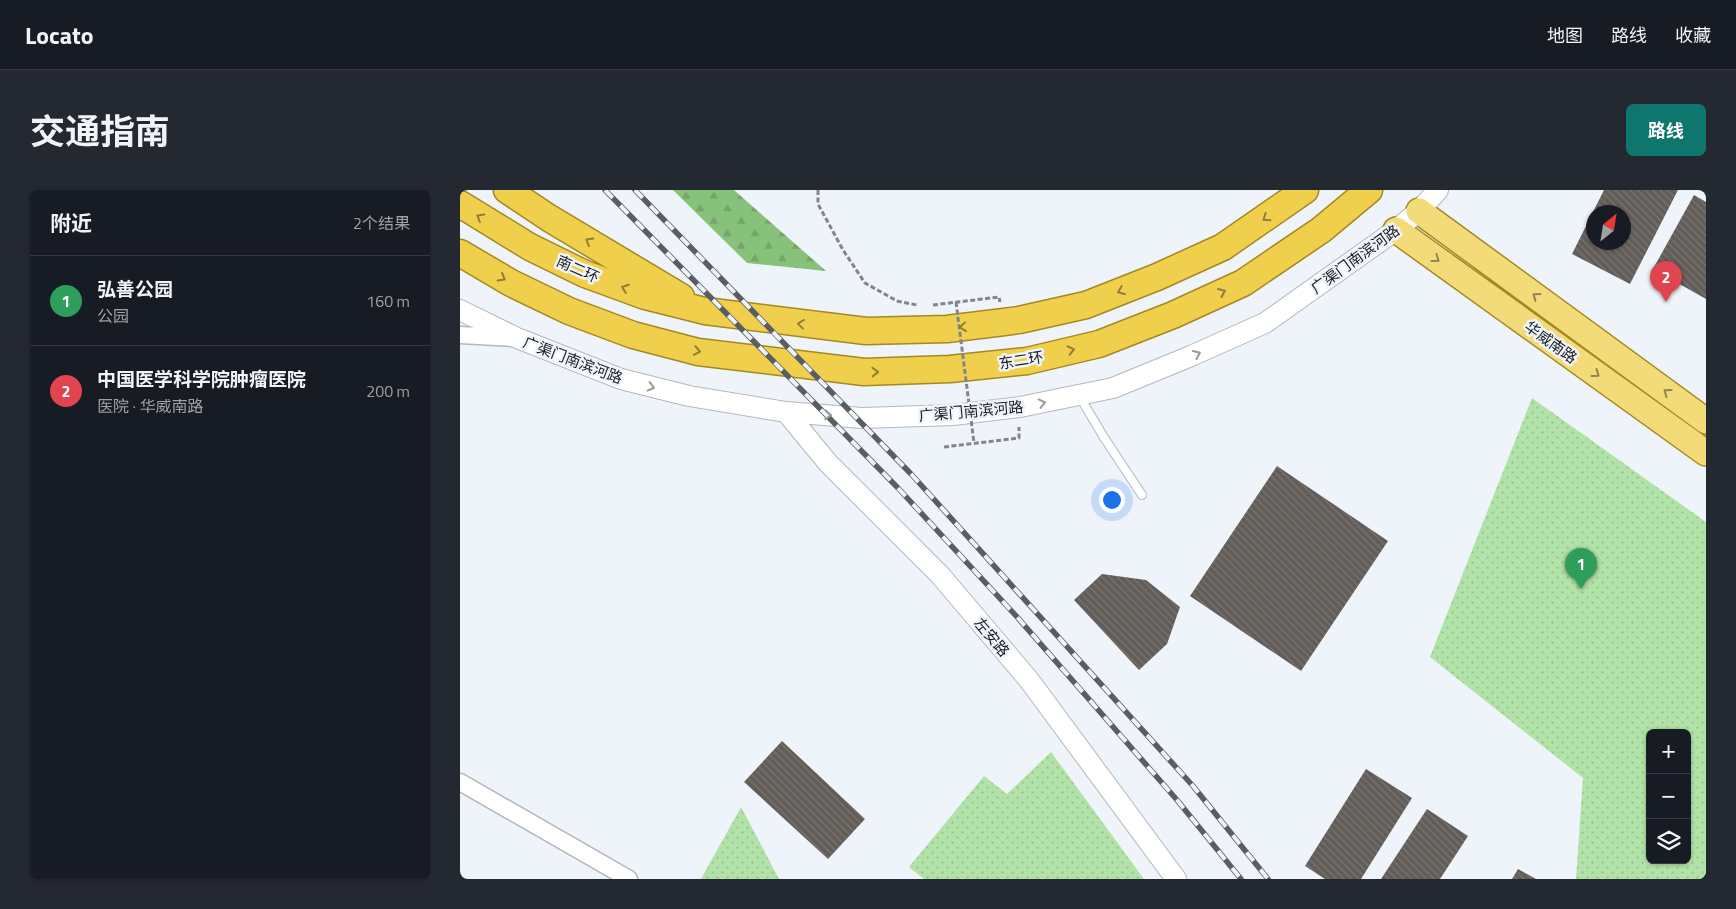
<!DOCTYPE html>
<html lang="zh">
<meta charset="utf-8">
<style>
body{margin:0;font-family:"Titillium Web","Noto Sans SC",sans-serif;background:#242831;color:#f1f3f6}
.controls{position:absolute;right:15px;bottom:15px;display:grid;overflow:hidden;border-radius:8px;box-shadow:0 1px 4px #0004}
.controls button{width:45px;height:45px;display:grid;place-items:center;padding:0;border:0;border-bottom:1px solid #363941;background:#171b24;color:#f1f3f6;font:25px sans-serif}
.compass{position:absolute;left:1126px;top:15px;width:45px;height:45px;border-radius:50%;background:#171b24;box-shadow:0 1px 4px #0004;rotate:30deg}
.you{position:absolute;left:651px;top:309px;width:18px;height:18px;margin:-12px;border:4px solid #fff;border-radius:50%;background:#1a73e8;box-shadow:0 0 0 8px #1a73e833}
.badge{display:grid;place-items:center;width:32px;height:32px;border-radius:50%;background:#0f766e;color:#fff;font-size:16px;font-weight:700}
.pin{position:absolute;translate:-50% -41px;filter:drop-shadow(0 1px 2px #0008)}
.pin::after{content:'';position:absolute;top:26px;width:18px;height:15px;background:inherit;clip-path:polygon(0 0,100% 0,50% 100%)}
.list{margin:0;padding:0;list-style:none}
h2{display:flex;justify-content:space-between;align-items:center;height:65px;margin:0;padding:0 20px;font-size:21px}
h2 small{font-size:16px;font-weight:400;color:#9ea1a6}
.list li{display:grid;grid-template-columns:32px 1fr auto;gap:15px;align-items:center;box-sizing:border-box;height:90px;padding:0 20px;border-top:1px solid #363941}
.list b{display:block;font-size:19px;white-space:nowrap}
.list p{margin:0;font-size:16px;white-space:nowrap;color:#9ea1a6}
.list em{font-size:16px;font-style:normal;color:#9ea1a6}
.icon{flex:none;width:28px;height:28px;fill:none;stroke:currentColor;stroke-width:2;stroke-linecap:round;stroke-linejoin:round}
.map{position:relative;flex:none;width:1246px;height:689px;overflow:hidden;border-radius:8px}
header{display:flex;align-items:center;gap:30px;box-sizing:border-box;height:70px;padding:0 25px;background:#171b24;border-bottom:1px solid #363941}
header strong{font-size:24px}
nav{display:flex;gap:28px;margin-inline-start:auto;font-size:18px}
.intro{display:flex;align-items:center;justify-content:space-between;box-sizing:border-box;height:120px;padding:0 30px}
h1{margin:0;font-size:35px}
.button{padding:12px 22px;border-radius:8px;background:#0f766e;color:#fff;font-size:18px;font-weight:700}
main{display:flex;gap:30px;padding:0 30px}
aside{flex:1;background:#171b24;border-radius:8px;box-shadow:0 1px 4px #0004}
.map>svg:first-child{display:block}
.forest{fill:url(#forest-firs)}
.park{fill:url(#park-dots);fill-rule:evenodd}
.building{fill:url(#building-back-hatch);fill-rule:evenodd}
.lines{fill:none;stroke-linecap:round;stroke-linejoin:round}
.service-casing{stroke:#b3b7be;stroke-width:10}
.minor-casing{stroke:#b3b7be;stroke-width:19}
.tertiary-casing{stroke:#b3b7be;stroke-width:22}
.primary-casing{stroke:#a3891f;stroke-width:28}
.trunk-casing{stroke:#a3891f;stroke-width:29}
.path{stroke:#82868a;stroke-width:3;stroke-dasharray:5 2.5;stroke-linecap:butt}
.service{stroke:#fff;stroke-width:8}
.minor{stroke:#fff;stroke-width:16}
.tertiary{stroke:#fff;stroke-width:20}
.primary{stroke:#f4db79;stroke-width:25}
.trunk{stroke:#f0cf4c;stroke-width:26}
.rail-casing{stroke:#5b5e61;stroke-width:5.5}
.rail{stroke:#eff4fa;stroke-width:4;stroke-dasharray:11;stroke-linecap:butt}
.path-bridge{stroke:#82868a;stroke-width:3;stroke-dasharray:5 2.5;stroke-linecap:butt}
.oneway{stroke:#907e37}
.oneway2{stroke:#928550}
.oneway3{stroke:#98999a}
.labels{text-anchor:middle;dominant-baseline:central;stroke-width:5;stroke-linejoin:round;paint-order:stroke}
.street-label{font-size:15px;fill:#1a1c1e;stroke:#eff4fa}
</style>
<header>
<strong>Locato</strong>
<nav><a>地图</a><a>路线</a><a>收藏</a></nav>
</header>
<div class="intro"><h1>交通指南</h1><a class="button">路线</a></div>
<main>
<aside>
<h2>附近<small>2个结果</small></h2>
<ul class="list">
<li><span class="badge" style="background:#2e9e5b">1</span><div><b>弘善公园</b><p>公园</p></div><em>160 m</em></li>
<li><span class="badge" style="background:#e0444e">2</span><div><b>中国医学科学院肿瘤医院</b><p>医院 · 华威南路</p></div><em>200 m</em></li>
</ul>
</aside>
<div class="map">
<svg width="1246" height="689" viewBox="0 0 1246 689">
<defs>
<pattern id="forest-firs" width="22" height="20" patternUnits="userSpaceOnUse" patternTransform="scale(1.25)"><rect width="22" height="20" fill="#87c27a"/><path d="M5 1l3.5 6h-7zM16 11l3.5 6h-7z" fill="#74a669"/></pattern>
<pattern id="park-dots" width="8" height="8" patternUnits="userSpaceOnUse" patternTransform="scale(1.25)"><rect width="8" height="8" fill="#b1e2a7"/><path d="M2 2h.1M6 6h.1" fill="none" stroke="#98c18f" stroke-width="1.8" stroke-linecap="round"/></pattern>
<pattern id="building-back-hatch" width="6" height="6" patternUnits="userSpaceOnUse" patternTransform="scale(1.25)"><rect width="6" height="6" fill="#625d58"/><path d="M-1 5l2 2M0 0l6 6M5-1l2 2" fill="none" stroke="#787471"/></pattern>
</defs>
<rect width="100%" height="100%" fill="#eff4fa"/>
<!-- forest -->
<path class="forest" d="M213,0H274L366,81L287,73Z"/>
<!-- park -->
<path class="park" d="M1072,208L1246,332V689H1116L1123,588L970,467ZM1190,543H1227V670H1190Z
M591,562L684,689H464L449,677L524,586L547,604Z
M281,617L319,689H241Z"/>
<!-- building -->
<path class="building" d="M1144,0H1218L1170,94L1112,64ZM1134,22H1164V52H1134Z
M1234,5L1246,12V109L1193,79Z
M817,276L928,351L841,481L730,406Z
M642,384L686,390L720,417L707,454L679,480L614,410Z
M322,551L405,629L368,669L284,592Z
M906,579L952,608L901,689H865L845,676Z
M967,619L1008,646L980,689H921Z
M1058,679L1076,689H1052Z"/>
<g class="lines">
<!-- service casing -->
<g class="service-casing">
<path id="service" d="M620,207L643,246L682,305"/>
</g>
<!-- minor casing -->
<g class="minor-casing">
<path id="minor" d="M0,145L53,148
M0,592L169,689"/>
</g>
<!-- tertiary casing -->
<g class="tertiary-casing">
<path id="tertiary" d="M0,120L57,148L161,189L229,206L326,222L402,228L493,225L560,217L653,198L731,166L805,133L936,40L959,21L978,0
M326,222L368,273L480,385L569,490L716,689"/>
</g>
<!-- primary casing -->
<g class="primary-casing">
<path id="primary" d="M959,21L1246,231
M936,40L1246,263"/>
</g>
<!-- trunk casing -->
<g class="trunk-casing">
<path id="trunk" d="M47,0L89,28L221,107
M0,14L70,57L125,84L185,106L245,121L406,141L487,139L544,132L559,130L626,115L697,87L763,57L845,0
M0,63L51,93L109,121L173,145L238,162L404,182L490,179L567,171L639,154L713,125L783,93L861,40L909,0"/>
</g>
<!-- path -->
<path class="path" d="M358,0V14L383,60L405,93L437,111L457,115
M473,115L539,107L540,112
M484,257L559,248V237"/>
<!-- service -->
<use href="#service" class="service"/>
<!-- minor -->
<use href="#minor" class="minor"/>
<!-- tertiary -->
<use href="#tertiary" class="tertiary"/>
<!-- primary -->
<use href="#primary" class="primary"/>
<!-- trunk -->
<use href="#trunk" class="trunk"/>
<!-- rail casing -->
<g class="rail-casing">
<path id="rail" d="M145,0L438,298L558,428L717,610L781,689
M175,0L452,285L733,596L808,689"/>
</g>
<!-- rail -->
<use href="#rail" class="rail"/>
<!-- path-bridge -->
<path class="path-bridge" d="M496,112L514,253"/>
</g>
<!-- one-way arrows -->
<defs><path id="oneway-chevron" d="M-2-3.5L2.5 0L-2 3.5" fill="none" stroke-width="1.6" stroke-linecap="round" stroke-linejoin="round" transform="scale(1.25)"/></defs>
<g class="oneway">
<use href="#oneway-chevron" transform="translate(20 27) rotate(-149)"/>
<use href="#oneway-chevron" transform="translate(806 28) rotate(146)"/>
<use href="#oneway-chevron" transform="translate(129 51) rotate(-149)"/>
<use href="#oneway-chevron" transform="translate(42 88) rotate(31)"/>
<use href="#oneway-chevron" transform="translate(165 98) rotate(-160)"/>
<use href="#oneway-chevron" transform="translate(661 101) rotate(158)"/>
<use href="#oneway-chevron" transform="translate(762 102) rotate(-24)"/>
<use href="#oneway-chevron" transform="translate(341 134) rotate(-173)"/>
<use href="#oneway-chevron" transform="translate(503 137) rotate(173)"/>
<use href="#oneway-chevron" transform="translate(611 160) rotate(-13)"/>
<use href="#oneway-chevron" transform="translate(237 161) rotate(11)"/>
<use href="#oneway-chevron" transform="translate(415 182) rotate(-2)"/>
</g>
<g class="oneway2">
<use href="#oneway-chevron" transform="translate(976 69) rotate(36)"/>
<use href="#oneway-chevron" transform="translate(1076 106) rotate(-144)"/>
<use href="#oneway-chevron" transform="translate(1136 184) rotate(36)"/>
<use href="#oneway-chevron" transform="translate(1207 202) rotate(-144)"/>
</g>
<g class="oneway3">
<use href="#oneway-chevron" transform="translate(737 164) rotate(-24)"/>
<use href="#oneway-chevron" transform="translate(191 197) rotate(14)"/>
<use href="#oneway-chevron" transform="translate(582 213) rotate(-13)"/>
<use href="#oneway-chevron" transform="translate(368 225) rotate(4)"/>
</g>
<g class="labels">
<!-- street labels -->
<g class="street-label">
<text transform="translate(895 69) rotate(-36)">广渠门南滨河路</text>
<text transform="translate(118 79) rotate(24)">南二环</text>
<text transform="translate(1091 152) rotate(36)">华威南路</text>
<text transform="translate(113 170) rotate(21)">广渠门南滨河路</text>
<text transform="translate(561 170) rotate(-9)">东二环</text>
<text transform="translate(511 221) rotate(-5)">广渠门南滨河路</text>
<text transform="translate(532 447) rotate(50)">左安路</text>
</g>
</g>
</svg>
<div class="controls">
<button>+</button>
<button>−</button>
<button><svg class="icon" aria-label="layers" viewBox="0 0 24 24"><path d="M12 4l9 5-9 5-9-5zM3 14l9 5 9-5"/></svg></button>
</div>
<svg class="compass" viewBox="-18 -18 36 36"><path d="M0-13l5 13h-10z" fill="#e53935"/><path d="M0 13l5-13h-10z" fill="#9ea1a6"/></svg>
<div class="you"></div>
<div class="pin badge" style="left:1121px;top:399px;background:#2e9e5b">1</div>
<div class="pin badge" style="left:1206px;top:112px;background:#e0444e">2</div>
</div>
</main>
